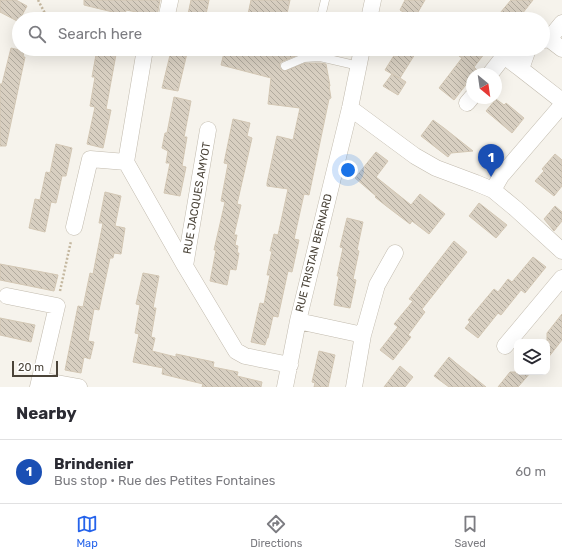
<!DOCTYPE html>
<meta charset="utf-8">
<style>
body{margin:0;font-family:Rubik,sans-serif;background:#f2f2f3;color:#2b2b33}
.controls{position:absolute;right:12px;bottom:12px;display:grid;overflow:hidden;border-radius:8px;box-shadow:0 4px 16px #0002}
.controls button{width:36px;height:36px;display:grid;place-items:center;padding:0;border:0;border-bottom:1px solid #e1e1e2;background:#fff;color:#2b2b33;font:20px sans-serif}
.compass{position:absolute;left:466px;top:68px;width:36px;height:36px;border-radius:50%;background:#fff;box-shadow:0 4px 16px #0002;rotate:151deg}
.scale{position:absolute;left:12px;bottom:10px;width:46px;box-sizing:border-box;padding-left:4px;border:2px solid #4b4439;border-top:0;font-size:11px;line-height:14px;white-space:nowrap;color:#4b4439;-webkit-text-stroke:3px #fff;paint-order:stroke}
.you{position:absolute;left:348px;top:170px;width:14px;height:14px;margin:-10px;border:3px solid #fff;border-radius:50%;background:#1a73e8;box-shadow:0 0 0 6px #1a73e833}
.badge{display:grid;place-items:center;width:26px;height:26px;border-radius:50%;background:#2563eb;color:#fff;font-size:13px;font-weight:700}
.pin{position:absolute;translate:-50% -33px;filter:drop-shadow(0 1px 2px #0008)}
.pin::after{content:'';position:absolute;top:21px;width:14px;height:12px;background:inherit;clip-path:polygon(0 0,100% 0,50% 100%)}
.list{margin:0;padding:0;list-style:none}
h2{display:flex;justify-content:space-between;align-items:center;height:52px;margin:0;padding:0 16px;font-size:17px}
h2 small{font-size:13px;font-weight:400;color:#7c7c81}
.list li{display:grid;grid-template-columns:26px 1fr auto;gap:12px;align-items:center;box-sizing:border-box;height:64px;padding:0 16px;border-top:1px solid #e1e1e2}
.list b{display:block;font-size:15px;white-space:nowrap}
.list p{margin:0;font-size:13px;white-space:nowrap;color:#7c7c81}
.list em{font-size:13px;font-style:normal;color:#7c7c81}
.icon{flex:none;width:22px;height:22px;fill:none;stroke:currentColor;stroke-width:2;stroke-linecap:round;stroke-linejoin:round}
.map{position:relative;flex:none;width:562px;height:387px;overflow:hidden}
.search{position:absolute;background:#fff;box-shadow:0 4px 16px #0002;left:12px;right:12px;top:12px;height:44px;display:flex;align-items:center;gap:10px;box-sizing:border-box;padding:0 14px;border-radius:22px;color:#7c7c81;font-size:15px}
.sheet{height:116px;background:#fff}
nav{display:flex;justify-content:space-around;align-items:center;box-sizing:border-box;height:56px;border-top:1px solid #e1e1e2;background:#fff;font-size:11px;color:#7c7c81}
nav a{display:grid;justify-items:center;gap:2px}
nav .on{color:#2563eb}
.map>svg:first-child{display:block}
.building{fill:url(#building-back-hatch);stroke:#d3c7b4}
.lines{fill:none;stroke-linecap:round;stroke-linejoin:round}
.lane-casing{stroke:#c2bbae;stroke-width:9}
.street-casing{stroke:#c2bbae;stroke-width:17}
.path{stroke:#c4b79f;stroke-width:2.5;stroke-dasharray:2 2;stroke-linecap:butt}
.lane{stroke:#fff;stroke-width:8}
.street{stroke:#fff;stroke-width:16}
.labels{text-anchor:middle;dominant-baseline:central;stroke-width:4;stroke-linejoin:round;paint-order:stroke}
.street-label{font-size:11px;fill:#4b4439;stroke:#fff}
</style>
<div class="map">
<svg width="562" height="387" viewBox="0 0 562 387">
<defs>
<pattern id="building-back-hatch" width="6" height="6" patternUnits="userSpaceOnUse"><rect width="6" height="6" fill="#d8cfc1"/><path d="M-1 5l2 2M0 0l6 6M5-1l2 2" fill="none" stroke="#b1aa9e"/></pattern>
</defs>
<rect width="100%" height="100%" fill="#f6f3ec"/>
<!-- building -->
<path class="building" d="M0,0H16L27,6L20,19H19V22L0,12Z
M84,0H160L157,16L126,10L125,15L84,5Z
M191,0H209L205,19H187Z
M251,0H290L286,18L262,13L261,19H247Z
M405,0H425L414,19L400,10Z
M511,0H533L518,19H495Z
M11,48L24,51L23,57H25L6,146H0V84H2Z
M97,49H117L106,109L111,110L103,148L87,144L95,107L90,106L95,77H92Z
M176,49H188L178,91L162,88L171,51L175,52Z
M225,49H243L273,56L275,49H323L324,52L303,53L283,61L280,63V68L285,71L305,63H320L326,64L330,86H329L331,98L329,99L309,195L304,194L294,239L299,240L292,272L288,271L278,317L273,316L268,338H267L265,345L251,342L260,303L264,304L270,275H267L272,251H270L274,234L278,235L288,189L267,186V183L277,136L293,140L300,108L268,104L271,78L221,65Z
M398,49H407L415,54L400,78L406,82L398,95L383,86L392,74L399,78L385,70Z
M465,49H488L474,67L477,70L474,74H472V77L454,100L439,88L462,58L459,56Z
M174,97L191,101L184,137H187L182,166L186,167L180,196L164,193L170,163H166L168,151L162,148L165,133H167Z
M496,99L504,105L506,103L524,118L512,133L486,111Z
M233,119L250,123L247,136L252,138L237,204L241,205L234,235H237L235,245L238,246L237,253H239L236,270L230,269L227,285L210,281L216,250H214L225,202L221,201L228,164L224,163Z
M433,120L444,128L473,151L451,153L448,157L421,136Z
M56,144L72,148L66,176H62L56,203L51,202L45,232L29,228L35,199L40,200L46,172L50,173Z
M376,152L388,161L376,177L411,205L420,194L445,214L429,234L412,221L410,224L385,205L375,197L376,196L355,178Z
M555,154L562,160V186L554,196L535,181L544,171L542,169Z
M105,192L121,196L115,226L125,228L121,254L114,253L113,258H110L99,310L94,309L88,341L94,342L90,359L84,357L81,373L65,370L78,306L83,307L90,273L93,274L103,223H99Z
M479,203L507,225L496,238L469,216Z
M555,206L562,212V221L554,231L544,219Z
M347,218L363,222L357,250L359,251L353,279L356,280L350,308L334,305L339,276H337L343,248L340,247Z
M454,241L467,252L422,309L425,312L408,335L411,337L393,360L380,350L398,327L394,324L413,301L409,299Z
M533,257L546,267L525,293L521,290L501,315L498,313L478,338L465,328L470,322L468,320L494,289L498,292L508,279L512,282Z
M0,264L58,275L54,291L0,280Z
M143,273L159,276L153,308H156L151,337L155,338L152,351L176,357V354L214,362L213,367L238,372L237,376L262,382L261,387H202L203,384L162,374L163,368L133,362L139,334L135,333L140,305L136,304Z
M562,314V340L547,359V333Z
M0,318L35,325L31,342L0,335Z
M319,351L335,355L328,387H314L315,383L312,382Z
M449,357L456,363L486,387H449L434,376Z
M400,366L413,377L405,387H384Z
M510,372H531L518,387H498Z"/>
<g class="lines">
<!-- lane casing -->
<g class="lane-casing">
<path id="lane" d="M321,17L325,0
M285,66L304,58L320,57L359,66"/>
</g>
<!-- street casing -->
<g class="street-casing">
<path id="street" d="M166,19L170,1
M369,19L373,0
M549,39L562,23
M543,40L549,39L562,49
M145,49L126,162L185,266L236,351L245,356L290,365
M528,49L521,69L562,101
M490,74L504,56L521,69
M467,103L472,97
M350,108L415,156L436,168L476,183L493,190L516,209L562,251
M493,190L501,176L562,105
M74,227L90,159L126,162
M185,266L208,130
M7,296L57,306L38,387
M298,321L363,335
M505,346L562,278
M40,380L79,387
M285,387L298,321L350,108L362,49
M354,387L363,335L377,285L395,253"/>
</g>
<!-- path -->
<path class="path" d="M38,0L48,19
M60,291L71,241"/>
<!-- lane -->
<use href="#lane" class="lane"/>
<!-- street -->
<use href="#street" class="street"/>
</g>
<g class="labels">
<!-- street labels -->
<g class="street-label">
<text transform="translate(197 198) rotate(-80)">RUE JACQUES AMYOT</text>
<text transform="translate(314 253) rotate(-76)">RUE TRISTAN BERNARD</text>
</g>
</g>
</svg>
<div class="controls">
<button><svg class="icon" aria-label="layers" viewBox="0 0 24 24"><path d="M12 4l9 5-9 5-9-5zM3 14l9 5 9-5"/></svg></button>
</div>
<svg class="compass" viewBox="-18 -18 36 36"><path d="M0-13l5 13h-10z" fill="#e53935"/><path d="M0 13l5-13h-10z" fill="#7c7c81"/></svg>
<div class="scale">20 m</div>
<div class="you"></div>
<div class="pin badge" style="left:491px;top:177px;background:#1a4fb4">1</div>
<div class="search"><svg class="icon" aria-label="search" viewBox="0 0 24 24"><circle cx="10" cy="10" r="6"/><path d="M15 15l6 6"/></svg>Search here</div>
</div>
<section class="sheet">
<h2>Nearby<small></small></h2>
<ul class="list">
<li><span class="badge" style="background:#1a4fb4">1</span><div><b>Brindenier</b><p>Bus stop · Rue des Petites Fontaines</p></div><em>60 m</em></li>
</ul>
</section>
<nav>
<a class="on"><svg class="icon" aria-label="map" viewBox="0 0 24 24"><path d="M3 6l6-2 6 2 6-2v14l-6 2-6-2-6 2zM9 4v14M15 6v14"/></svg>Map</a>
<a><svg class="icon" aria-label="directions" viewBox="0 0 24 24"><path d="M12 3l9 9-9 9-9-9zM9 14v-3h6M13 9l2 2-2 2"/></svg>Directions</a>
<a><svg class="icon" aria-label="saved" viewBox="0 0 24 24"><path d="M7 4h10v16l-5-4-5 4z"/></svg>Saved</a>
</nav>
